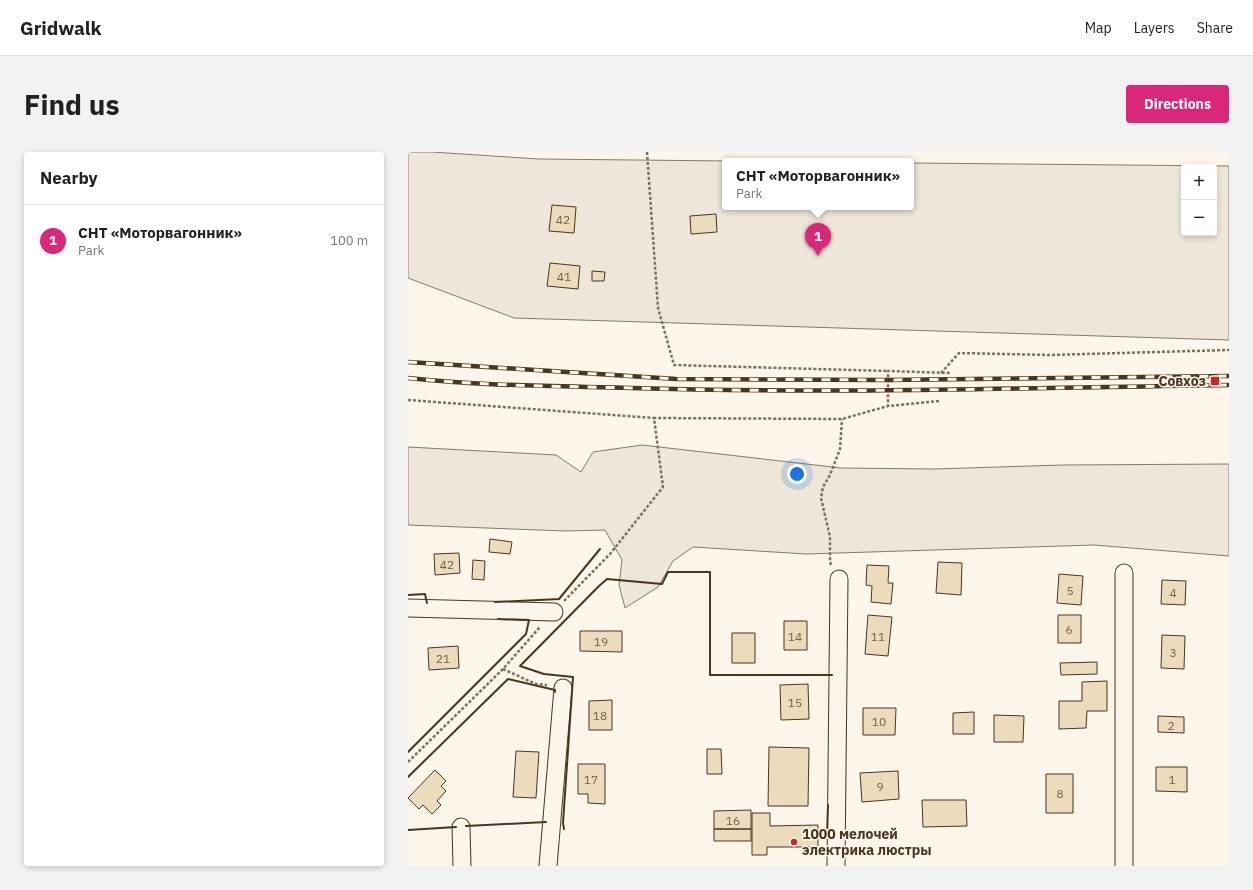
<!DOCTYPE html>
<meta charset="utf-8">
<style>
body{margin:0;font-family:"IBM Plex Sans",sans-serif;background:#f2f2f2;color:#202124}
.controls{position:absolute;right:12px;top:12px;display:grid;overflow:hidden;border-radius:4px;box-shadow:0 2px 6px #0003}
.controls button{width:36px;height:36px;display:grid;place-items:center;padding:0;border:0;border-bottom:1px solid #e0e0e0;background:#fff;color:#202124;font:20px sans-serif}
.you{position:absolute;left:389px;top:322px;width:14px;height:14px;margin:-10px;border:3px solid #fff;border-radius:50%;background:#1a73e8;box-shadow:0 0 0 6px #1a73e833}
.badge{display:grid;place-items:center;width:26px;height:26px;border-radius:50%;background:#db2777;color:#fff;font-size:13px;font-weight:700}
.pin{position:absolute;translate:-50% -33px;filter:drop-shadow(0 1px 2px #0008)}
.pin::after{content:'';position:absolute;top:21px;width:14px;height:12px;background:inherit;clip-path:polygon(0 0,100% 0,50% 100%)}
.popup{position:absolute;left:314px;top:6px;width:192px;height:52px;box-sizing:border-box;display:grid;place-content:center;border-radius:4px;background:#fff;filter:drop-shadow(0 1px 3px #0005);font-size:13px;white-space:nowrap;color:#757577}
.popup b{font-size:15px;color:#202124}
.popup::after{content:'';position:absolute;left:50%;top:100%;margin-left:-8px;border:8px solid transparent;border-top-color:#fff}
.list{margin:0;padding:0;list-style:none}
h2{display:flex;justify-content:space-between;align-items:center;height:52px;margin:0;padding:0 16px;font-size:17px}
h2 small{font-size:13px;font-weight:400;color:#757577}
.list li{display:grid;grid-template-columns:26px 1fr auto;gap:12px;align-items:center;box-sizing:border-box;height:72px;padding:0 16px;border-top:1px solid #e0e0e0}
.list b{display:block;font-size:15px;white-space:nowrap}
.list p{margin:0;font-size:13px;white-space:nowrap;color:#757577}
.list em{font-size:13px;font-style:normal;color:#757577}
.map{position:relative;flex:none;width:821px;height:714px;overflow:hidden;border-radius:4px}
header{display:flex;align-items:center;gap:24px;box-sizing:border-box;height:56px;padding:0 20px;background:#fff;border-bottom:1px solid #e0e0e0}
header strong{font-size:19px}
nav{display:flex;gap:22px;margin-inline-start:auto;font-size:14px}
.intro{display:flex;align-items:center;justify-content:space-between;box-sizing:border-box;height:96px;padding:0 24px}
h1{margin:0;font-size:28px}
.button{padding:10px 18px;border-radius:4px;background:#db2777;color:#fff;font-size:14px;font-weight:700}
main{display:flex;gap:24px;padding:0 24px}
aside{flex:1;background:#fff;border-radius:4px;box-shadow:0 2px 6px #0003}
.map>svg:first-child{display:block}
.green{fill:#ede6d9;stroke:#887966;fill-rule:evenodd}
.building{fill:#ecdcbc;stroke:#4a3520}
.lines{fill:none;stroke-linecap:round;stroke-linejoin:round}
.minor-casing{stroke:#4a3520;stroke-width:19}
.path{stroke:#7f6f5c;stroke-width:2.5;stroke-dasharray:3 2;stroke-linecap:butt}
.minor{stroke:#fbf6e9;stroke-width:17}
.rail-casing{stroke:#4a3520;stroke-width:4.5}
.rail{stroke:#fbf6e9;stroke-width:3;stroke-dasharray:9;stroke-linecap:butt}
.wall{stroke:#4a3520;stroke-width:2}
.poi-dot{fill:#c62828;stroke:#fbf6e9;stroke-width:1.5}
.labels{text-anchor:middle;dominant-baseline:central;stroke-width:3;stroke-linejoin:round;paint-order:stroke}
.number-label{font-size:12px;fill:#725f47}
.poi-label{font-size:14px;font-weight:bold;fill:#4a3520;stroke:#fbf6e9;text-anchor:end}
</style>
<header>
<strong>Gridwalk</strong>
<nav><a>Map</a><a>Layers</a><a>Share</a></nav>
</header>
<div class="intro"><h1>Find us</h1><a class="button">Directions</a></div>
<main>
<aside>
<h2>Nearby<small></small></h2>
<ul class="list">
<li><span class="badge">1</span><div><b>СНТ «Моторвагонник»</b><p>Park</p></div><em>100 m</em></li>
</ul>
</aside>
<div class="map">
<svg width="821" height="714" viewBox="0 0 821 714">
<rect width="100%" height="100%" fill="#fbf6e9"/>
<!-- green -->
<path class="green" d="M0,0H24L131,7L322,9H317V55H503V11L821,14V188L106,166L0,126ZM776,15H806V81H776Z
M234,293L433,316L526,317L654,313L821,312V404L686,393L398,402L285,395L265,409L250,435L217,456L211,433L214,408L197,378L157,379L0,373V295L148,303L173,320L185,300Z"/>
<!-- building -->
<path class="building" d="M144,53L168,55L166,81L141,79Z
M308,62L309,80L283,82L282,64Z
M142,111L172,114L170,137L139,134Z
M184,119L197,120L196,129H184Z
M82,387L104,390L102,402L81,400Z
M51,401L52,421L27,423L26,402Z
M65,408L77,409L76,428L64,427Z
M530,410L554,411L553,443L528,441Z
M459,413L481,414L480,431H485L483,452L463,450L464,434L458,433Z
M651,422L675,424L673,453L649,451Z
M754,428L778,429L777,453L753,452Z
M460,463L484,465L480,504L457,502Z
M650,463H673V491H650Z
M376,469H399V498H376Z
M172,479H214V500L172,499Z
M324,481H347V511H324Z
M754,483L777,484L776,517L753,516Z
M50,494L51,516L21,518L20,496Z
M689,510V522L653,523L652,511Z
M699,529V559H679L678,576L651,577V549H674V530Z
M400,532L401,567L373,568L372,533Z
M204,548V578H181V549Z
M455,556H488L487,583H455Z
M566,560V582H545V561Z
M586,563L616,564L615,590H586Z
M750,564L776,565V581L750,580Z
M361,595L401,596L400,654H360Z
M299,597H313L314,622H299Z
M108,599L131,600L128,646L105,645Z
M170,612H197V652L180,651V642H170Z
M748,615H779V640L748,639Z
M27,618L38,629L33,634L38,639L29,649L33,653L24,662L15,653L11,657L0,646Z
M490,619L491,647L454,650L452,621Z
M638,622H665V661H638Z
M514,648H558L559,674L515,675Z
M343,658V677H306V659Z
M344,661H362V674L410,673V695H359V703H344Z
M306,677H343V689H306Z"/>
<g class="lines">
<!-- minor casing -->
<g class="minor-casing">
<path id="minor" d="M716,421V714
M0,456L146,460
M53,675L54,714
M140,714L155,536
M428,714L431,427"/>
</g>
<!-- path -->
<path class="path" d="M239,0L250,156L266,213L480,219
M533,221L551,201L641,203L821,198
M0,248L246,266
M531,249L480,254V219L543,221
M423,413L422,410V385L413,346L415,335L422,323L432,297L434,267
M156,449L202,402L255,335L246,266L434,267L480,254
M95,517L128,532L139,533
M0,610L95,517L132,475"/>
<!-- minor -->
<use href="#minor" class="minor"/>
<!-- rail casing -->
<g class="rail-casing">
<path id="rail" d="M0,210L268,227L479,228L821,224
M0,226C74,234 148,234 223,236C422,242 621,236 821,233"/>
</g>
<!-- rail -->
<use href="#rail" class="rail"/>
<!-- wall -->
<path class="wall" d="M0,443L17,442L19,451
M87,450L151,447L192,397
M0,600L118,482L121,468L90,467
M0,625L100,527L147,538V540
M58,674L138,670
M156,677L155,671L165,525L136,522L112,514L191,434L199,427L254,432L260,420H302V523H424
M0,678L48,675
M419,685L420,653"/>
</g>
<!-- markers -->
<g class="poi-dot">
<rect x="802" y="224" width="10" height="10" rx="2"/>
<circle cx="386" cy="690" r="4"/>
</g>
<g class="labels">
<!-- number labels -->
<g class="number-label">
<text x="155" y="67">42</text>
<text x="156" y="124">41</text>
<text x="39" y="412">42</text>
<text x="662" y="438">5</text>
<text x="765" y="440">4</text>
<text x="661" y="477">6</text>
<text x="387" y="484">14</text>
<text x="470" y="484">11</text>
<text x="193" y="489">19</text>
<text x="765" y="500">3</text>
<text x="35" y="506">21</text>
<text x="387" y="550">15</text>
<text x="192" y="563">18</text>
<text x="471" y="569">10</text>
<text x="763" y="573">2</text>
<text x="183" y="627">17</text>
<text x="764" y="627">1</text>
<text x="472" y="634">9</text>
<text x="652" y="641">8</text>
<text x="325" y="668">16</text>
</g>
<!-- poi labels -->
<g class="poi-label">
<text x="798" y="229">Совхоз</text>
<text x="394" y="682" text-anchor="start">1000 мелочей<tspan x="394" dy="16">электрика люстры</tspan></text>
</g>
</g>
</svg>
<div class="controls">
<button>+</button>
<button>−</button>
</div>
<div class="you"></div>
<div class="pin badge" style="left:410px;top:104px">1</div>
<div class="popup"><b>СНТ «Моторвагонник»</b>Park</div>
</div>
</main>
